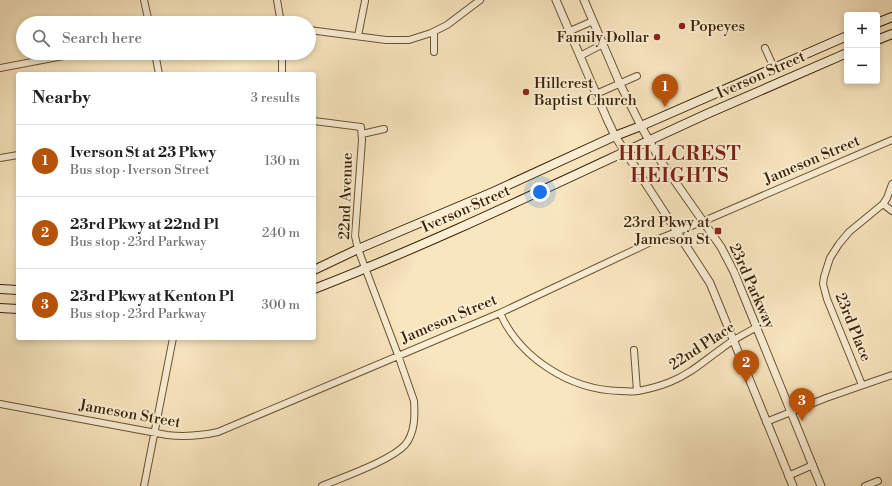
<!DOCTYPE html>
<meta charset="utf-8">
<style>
body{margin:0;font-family:"Libre Bodoni",serif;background:#f2f2f2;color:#202124}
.controls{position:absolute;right:12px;top:12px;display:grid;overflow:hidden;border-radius:4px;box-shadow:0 2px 6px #0003}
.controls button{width:36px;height:36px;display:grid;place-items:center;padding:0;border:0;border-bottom:1px solid #e0e0e0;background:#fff;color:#202124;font:20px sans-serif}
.you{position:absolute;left:540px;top:192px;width:14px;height:14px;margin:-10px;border:3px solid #fff;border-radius:50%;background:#1a73e8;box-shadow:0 0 0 6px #1a73e833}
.badge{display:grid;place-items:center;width:26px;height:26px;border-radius:50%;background:#b45309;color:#fff;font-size:13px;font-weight:700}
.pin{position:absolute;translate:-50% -33px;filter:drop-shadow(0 1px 2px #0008)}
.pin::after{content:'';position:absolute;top:21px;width:14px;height:12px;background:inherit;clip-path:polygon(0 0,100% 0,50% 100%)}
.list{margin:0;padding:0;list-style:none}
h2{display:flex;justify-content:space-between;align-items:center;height:52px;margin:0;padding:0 16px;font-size:17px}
h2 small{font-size:13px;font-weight:400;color:#757577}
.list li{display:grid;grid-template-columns:26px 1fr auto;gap:12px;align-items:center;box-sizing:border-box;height:72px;padding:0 16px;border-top:1px solid #e0e0e0}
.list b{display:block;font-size:15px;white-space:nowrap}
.list p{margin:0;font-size:13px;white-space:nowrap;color:#757577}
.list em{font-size:13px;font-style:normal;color:#757577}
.icon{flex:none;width:22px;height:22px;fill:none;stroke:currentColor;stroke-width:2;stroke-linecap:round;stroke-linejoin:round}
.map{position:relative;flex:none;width:892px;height:486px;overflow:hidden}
.search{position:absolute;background:#fff;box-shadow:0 2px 6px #0003;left:16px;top:16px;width:300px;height:44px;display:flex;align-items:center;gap:10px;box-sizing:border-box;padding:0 14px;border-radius:22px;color:#757577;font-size:15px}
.panel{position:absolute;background:#fff;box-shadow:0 2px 6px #0003;left:16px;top:72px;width:300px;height:268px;border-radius:4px}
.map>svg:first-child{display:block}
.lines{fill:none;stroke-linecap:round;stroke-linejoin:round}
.minor-casing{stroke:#6a5233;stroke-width:8}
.tertiary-casing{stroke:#6a5233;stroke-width:9}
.secondary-casing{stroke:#3a2004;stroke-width:10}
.minor{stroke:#faefd5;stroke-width:6}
.tertiary{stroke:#faefd5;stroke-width:7}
.secondary{stroke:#faefd5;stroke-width:8}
.poi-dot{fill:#8f2418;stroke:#faefd5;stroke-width:1.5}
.labels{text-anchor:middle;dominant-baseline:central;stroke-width:4;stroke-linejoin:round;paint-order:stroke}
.poi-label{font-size:15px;fill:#3a2004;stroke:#faefd5;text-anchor:start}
.street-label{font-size:15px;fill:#3a2004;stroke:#faefd5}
.district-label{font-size:19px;font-weight:bold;letter-spacing:1px;fill:#7a1f14;stroke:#faefd5}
</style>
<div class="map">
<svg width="892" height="486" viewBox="0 0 892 486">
<rect width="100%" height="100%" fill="#f8e6bf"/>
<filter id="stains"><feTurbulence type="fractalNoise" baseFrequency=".005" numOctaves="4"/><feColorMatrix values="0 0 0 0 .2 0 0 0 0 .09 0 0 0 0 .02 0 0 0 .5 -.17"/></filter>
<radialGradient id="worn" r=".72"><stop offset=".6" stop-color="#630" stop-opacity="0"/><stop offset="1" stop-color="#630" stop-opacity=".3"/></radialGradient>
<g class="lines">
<!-- minor casing -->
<g class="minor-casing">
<path id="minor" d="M144,0L149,23
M277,0L281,23
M309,30L386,40H409L431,33L447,25L480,0
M570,31L593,21
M434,32V52
M358,36L365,1
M765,48L774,68
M155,53L159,74
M580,56L603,44
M0,68L79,53
M282,74V53
M596,94L637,76
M314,121L361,127L362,140L355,236L358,249L398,355L414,401C415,416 415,433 405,445C390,461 343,477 322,486
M362,134L384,129
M0,158L18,155
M883,204L892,211
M500,313C520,358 570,390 620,391C626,391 633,392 638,391C649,389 660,386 670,382C690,374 704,361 721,349C732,340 744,334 757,327
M634,350L637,391
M862,385L827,299L823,284L824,277L830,258L839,244L849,232L883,204L887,198L892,184
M0,404L167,435C185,437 200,436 218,432L500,313L651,242L704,221L892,140
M766,422L826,398L892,375
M788,476L813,465
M144,486L173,338
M865,486L878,481"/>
</g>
<!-- tertiary casing -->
<g class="tertiary-casing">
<path id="tertiary" d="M556,0L607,119L615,136L710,283L793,486
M584,0L620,84L641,126L660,160L721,247L734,272L821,486"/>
</g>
<!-- secondary casing -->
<g class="secondary-casing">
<path id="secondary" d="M877,23L892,17
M877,40L892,34
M314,270L358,249L493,192L615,136L641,126L847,36
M0,289L18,290
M314,289C448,237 577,173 709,113C755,93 801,73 847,53
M0,308L18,309"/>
</g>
<!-- minor -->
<use href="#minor" class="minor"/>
<!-- tertiary -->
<use href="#tertiary" class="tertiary"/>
<!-- secondary -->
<use href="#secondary" class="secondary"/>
</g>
<!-- markers -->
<g class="poi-dot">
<circle cx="682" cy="26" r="4"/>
<circle cx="657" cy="37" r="4"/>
<circle cx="526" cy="92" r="4"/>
<rect x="714" y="227" width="8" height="8" rx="2"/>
</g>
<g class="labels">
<!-- poi labels -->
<g class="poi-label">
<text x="690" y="26">Popeyes</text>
<text x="649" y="37" text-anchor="end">Family Dollar</text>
<text x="534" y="83">Hillcrest<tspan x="534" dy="17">Baptist Church</tspan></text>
<text x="710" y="222" text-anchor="end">23rd Pkwy at<tspan x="710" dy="17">Jameson St</tspan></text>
</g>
<!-- street labels -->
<g class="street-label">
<text transform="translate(761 75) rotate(-24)">Iverson Street</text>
<text transform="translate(812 160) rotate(-23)">Jameson Street</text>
<text transform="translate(346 196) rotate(-88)">22nd Avenue</text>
<text transform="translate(466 209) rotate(-24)">Iverson Street</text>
<text transform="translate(752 286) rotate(66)">23rd Parkway</text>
<text transform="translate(449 319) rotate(-23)">Jameson Street</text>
<text transform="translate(853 327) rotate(68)">23rd Place</text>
<text transform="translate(702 346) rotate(-33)">22nd Place</text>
<text transform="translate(130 414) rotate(10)">Jameson Street</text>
</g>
<!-- district labels -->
<g class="district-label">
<text x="680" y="154">HILLCREST<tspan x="680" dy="22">HEIGHTS</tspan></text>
</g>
</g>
<rect width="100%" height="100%" filter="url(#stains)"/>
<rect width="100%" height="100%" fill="url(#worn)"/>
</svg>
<div class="controls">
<button>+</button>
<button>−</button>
</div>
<div class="you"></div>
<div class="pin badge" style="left:665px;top:107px">1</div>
<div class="pin badge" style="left:746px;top:383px">2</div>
<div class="pin badge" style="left:802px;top:421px">3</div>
<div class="search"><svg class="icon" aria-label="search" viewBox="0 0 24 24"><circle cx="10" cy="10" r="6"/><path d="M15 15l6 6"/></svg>Search here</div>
<section class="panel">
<h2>Nearby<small>3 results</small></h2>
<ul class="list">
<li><span class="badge">1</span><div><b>Iverson St at 23 Pkwy</b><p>Bus stop · Iverson Street</p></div><em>130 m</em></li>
<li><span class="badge">2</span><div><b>23rd Pkwy at 22nd Pl</b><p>Bus stop · 23rd Parkway</p></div><em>240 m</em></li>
<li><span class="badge">3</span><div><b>23rd Pkwy at Kenton Pl</b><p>Bus stop · 23rd Parkway</p></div><em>300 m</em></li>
</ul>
</section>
</div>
